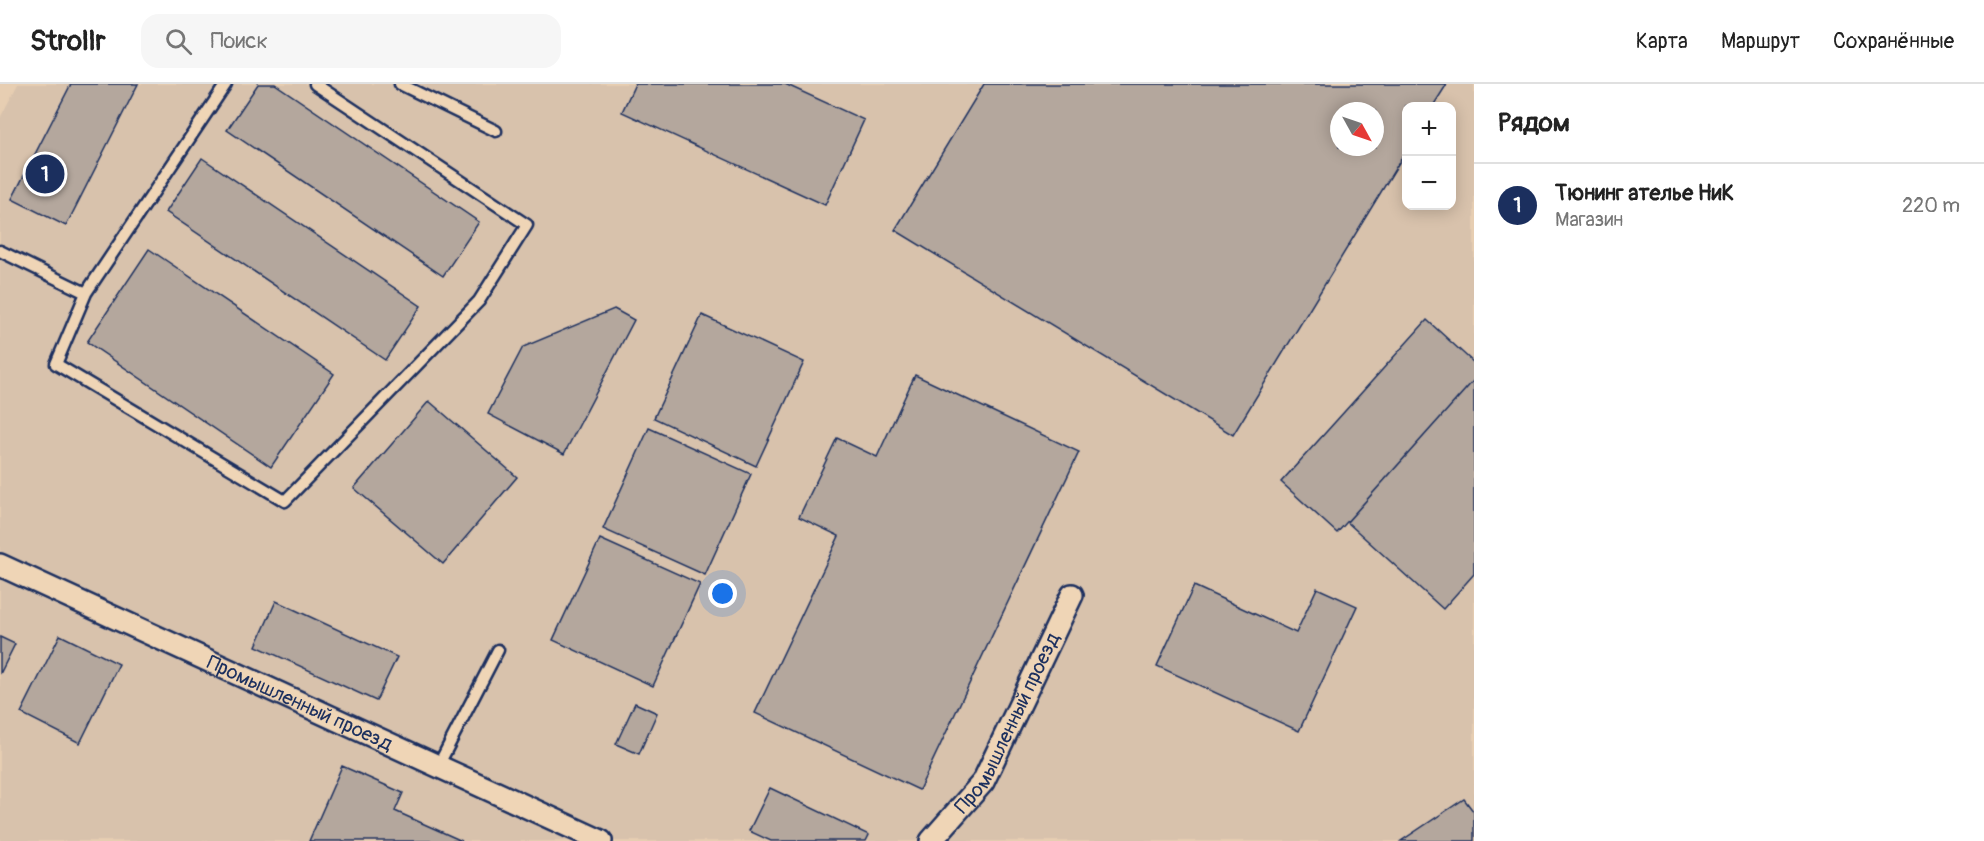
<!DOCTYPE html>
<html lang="ru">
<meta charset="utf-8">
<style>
body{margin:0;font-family:Pangolin,sans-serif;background:#f6f6f6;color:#222}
.controls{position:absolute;right:18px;top:18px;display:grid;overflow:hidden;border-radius:12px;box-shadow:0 3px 15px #0003}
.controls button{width:54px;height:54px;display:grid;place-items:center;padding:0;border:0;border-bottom:2px solid #e0e0e0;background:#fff;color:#222;font:30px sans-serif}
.compass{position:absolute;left:1330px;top:18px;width:54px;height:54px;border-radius:50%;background:#fff;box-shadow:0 3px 15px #0003;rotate:130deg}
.you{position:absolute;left:723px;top:510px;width:21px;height:21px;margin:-15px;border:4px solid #fff;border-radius:50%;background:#1a73e8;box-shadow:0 0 0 9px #1a73e833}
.badge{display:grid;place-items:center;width:39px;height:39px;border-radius:50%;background:#1b2f5e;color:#fff;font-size:20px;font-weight:700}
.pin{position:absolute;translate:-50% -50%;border:3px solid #fff;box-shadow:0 2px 6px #0006}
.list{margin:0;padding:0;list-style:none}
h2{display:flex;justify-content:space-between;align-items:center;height:78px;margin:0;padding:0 24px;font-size:26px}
h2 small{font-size:20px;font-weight:400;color:#767676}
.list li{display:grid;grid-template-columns:39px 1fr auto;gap:18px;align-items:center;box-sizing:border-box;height:84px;padding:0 24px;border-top:2px solid #e0e0e0}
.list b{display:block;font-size:22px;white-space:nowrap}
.list p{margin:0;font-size:20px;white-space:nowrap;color:#767676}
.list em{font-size:20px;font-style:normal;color:#767676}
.icon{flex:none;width:33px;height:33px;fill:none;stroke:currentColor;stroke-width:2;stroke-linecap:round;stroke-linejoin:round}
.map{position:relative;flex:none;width:1474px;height:757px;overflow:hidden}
header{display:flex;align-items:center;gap:36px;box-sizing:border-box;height:84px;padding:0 30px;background:#fff;border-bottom:2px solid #e0e0e0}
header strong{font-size:28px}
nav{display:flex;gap:33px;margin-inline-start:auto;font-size:21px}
.search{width:420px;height:54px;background:#f6f6f6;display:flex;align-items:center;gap:15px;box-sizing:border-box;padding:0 21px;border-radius:18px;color:#767676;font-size:22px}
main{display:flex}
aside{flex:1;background:#fff}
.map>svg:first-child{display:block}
.built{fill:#d8c2ac;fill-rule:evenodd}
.building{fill:#b4a79d;stroke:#1b2f5e;stroke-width:1.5;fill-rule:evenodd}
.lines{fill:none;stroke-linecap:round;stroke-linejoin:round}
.service-casing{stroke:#1b2f5e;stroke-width:15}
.minor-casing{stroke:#1b2f5e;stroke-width:26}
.service{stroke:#efd5b6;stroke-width:10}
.minor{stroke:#efd5b6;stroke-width:21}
.labels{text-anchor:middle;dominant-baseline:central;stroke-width:4.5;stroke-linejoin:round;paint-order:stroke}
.street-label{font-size:20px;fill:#1b2f5e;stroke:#efd5b6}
</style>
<header>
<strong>Strollr</strong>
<div class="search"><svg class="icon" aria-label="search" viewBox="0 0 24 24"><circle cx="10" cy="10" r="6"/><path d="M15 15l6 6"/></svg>Поиск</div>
<nav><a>Карта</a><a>Маршрут</a><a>Сохранённые</a></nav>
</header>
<main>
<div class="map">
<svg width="1474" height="757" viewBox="0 0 1474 757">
<rect width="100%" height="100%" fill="#e7ceb2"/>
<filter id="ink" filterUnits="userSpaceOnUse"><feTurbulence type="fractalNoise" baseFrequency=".0167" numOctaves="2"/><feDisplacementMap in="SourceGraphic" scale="12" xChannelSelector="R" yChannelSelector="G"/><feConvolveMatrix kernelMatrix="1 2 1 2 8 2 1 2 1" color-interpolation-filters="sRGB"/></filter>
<g filter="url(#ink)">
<!-- built -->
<path class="built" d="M18,0H1474V757H0V34ZM1406,22H1452V122H1406ZM1339,27H1375V63H1339Z"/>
<!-- building -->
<path class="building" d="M71,0H138L66,142L12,115Z
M258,0H275L479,138L443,192L227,46Z
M635,0H785L864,36L825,121L622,28Z
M984,0H1447L1433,22H1406V67L1233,351L895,146ZM1339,27H1375V63H1339Z
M202,74L421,222L385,276L166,128Z
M149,165L334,290L271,383L87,258Z
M614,225L634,236L564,370L488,330L523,263Z
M702,231L804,278L756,382L654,334Z
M1427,236L1474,279V296L1337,449L1281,398Z
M915,291L1079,368L919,706L755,629L839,452L799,433L837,354L877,373Z
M1474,296V490L1443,525L1347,438Z
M429,317L517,393L443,480L354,404Z
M649,344L751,390L705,491L603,445Z
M600,455L700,500L653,602L553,556Z
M1194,502L1296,549L1317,504L1357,522L1299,647L1157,582Z
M276,517L397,573L376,617L256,562Z
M60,551L119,580L80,659L21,629Z
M0,553L15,560L0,590Z
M635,619L657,629L639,670L616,660Z
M342,682L403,709L395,727L462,757H309Z
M770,704L869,751L866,757H771L749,747Z
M1464,715L1474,728V757H1401Z"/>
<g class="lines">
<!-- service casing -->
<g class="service-casing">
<path id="service" d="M226,0L86,209L56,280L285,417L479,217L527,141L315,0
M400,0L496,47
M0,167L86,209
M438,682L498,566"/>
</g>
<!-- minor casing -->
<g class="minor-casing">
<g id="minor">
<path id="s1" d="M0,481L601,757"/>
<path id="s2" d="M931,757L983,698L1072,511"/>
</g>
</g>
<!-- service -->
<use href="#service" class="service"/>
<!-- minor -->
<use href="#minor" class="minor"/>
</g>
</g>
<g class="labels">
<!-- street labels -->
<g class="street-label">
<text stroke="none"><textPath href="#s1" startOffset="330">Промышленный проезд</textPath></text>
<text stroke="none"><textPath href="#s2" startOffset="142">Промышленный проезд</textPath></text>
</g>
</g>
</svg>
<div class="controls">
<button>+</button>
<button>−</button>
</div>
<svg class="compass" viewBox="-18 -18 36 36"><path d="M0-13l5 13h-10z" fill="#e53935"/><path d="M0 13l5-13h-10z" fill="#767676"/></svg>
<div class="you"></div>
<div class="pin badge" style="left:45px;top:90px">1</div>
</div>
<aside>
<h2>Рядом<small></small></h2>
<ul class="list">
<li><span class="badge">1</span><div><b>Тюнинг ателье НиК</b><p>Магазин</p></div><em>220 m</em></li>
</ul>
</aside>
</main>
